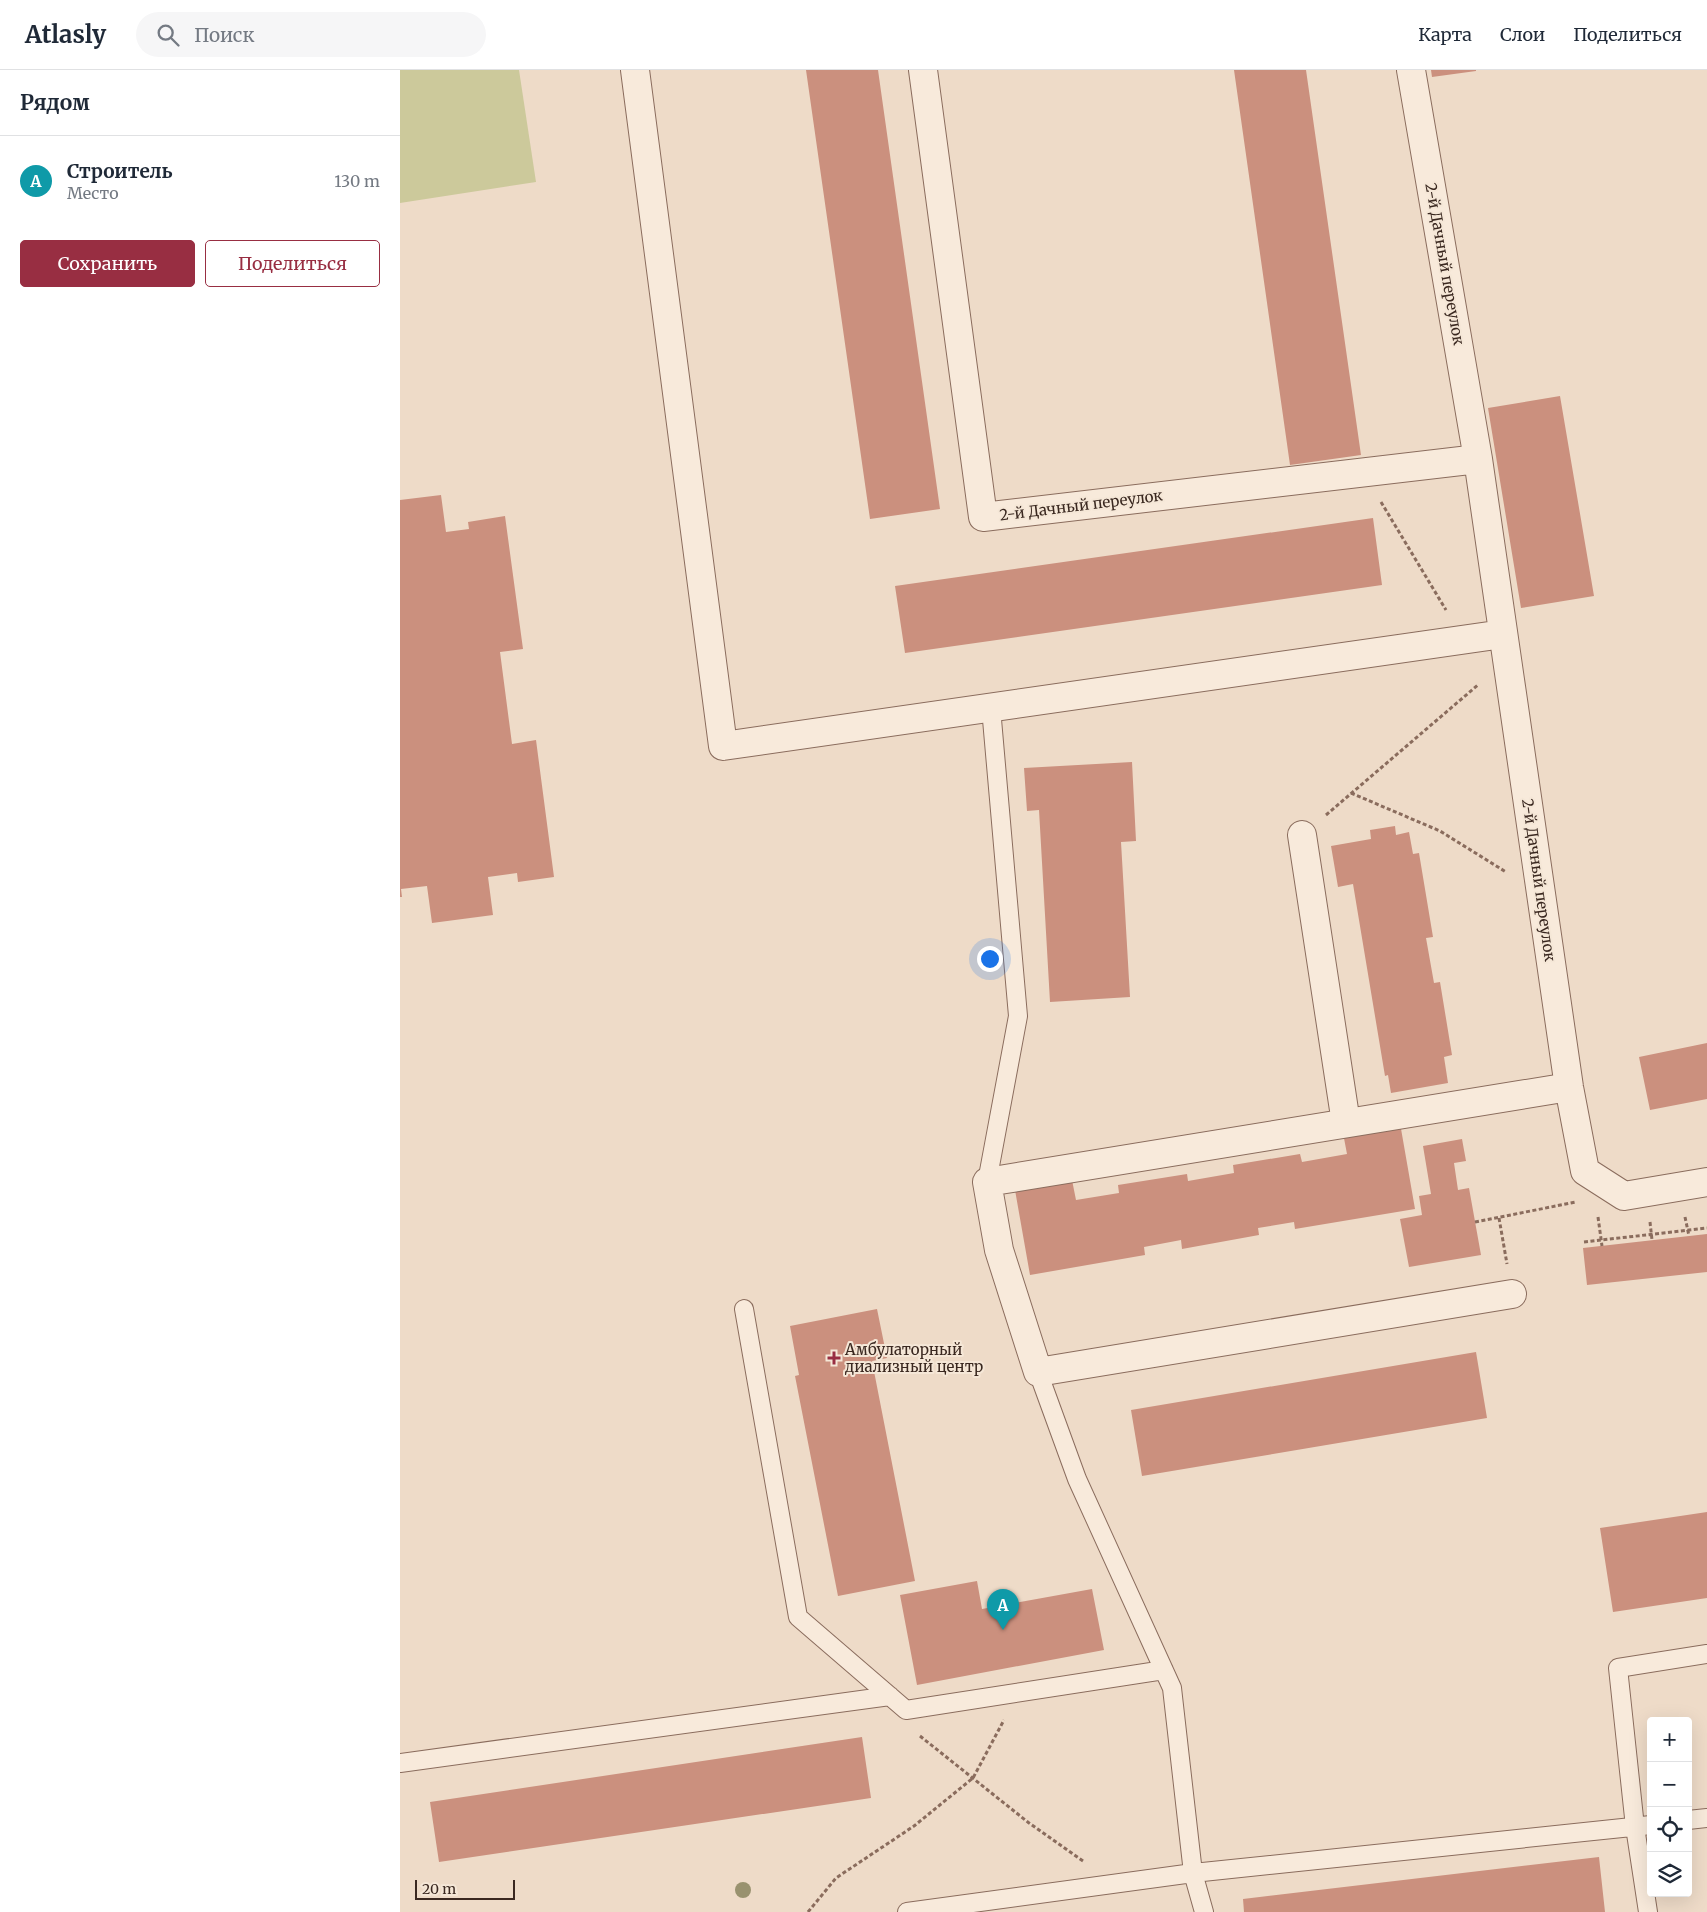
<!DOCTYPE html>
<html lang="ru">
<meta charset="utf-8">
<style>
body{margin:0;font-family:Merriweather,serif;background:#f6f6f7;color:#1f2937}
.controls{position:absolute;right:15px;bottom:15px;display:grid;overflow:hidden;border-radius:5px;box-shadow:0 5px 20px #0002}
.controls button{width:45px;height:45px;display:grid;place-items:center;padding:0;border:0;border-bottom:1px solid #e0e1e3;background:#fff;color:#1f2937;font:25px sans-serif}
.scale{position:absolute;left:15px;bottom:12px;width:100px;box-sizing:border-box;padding-left:5px;border:2px solid #3a2820;border-top:0;font-size:14px;line-height:18px;white-space:nowrap;color:#3a2820;-webkit-text-stroke:4px #f5e7d7;paint-order:stroke}
.you{position:absolute;left:589px;top:888px;width:18px;height:18px;margin:-12px;border:4px solid #fff;border-radius:50%;background:#1a73e8;box-shadow:0 0 0 8px #1a73e833}
.badge{display:grid;place-items:center;width:32px;height:32px;border-radius:50%;background:#982e42;color:#fff;font-size:16px;font-weight:700}
.pin{position:absolute;translate:-50% -41px;filter:drop-shadow(0 1px 2px #0008)}
.pin::after{content:'';position:absolute;top:26px;width:18px;height:15px;background:inherit;clip-path:polygon(0 0,100% 0,50% 100%)}
.list{margin:0;padding:0;list-style:none}
h2{display:flex;justify-content:space-between;align-items:center;height:65px;margin:0;padding:0 20px;font-size:21px}
h2 small{font-size:16px;font-weight:400;color:#747a83}
.list li{display:grid;grid-template-columns:32px 1fr auto;gap:15px;align-items:center;box-sizing:border-box;height:90px;padding:0 20px;border-top:1px solid #e0e1e3}
.list b{display:block;font-size:19px;white-space:nowrap}
.list p{margin:0;font-size:16px;white-space:nowrap;color:#747a83}
.list em{font-size:16px;font-style:normal;color:#747a83}
.actions{display:flex;gap:10px;padding:15px 20px}
.actions a{flex:1;padding:11px 0;border:1px solid #982e42;border-radius:5px;text-align:center;font-size:18px;color:#982e42}
.actions .main{background:#982e42;color:#fff}
.icon{flex:none;width:28px;height:28px;fill:none;stroke:currentColor;stroke-width:2;stroke-linecap:round;stroke-linejoin:round}
.map{position:relative;flex:none;width:1307px;height:1842px;overflow:hidden}
header{display:flex;align-items:center;gap:30px;box-sizing:border-box;height:70px;padding:0 25px;background:#fff;border-bottom:1px solid #e0e1e3}
header strong{font-size:24px}
nav{display:flex;gap:28px;margin-inline-start:auto;font-size:18px}
.search{width:350px;height:45px;background:#f6f6f7;display:flex;align-items:center;gap:12px;box-sizing:border-box;padding:0 18px;border-radius:28px;color:#747a83;font-size:19px}
main{display:flex}
aside{flex:1;background:#fff}
.map>svg:first-child{display:block}
.green{fill:#ccc99b}
.building{fill:#cb907e}
.lines{fill:none;stroke-linecap:round;stroke-linejoin:round}
.lane-casing{stroke:#8a6c5d;stroke-width:20}
.street-casing{stroke:#8a6c5d;stroke-width:30}
.path{stroke:#8a6c5d;stroke-width:3;stroke-dasharray:4 2.5;stroke-linecap:butt}
.lane{stroke:#f8eadb;stroke-width:18}
.street{stroke:#f8eadb;stroke-width:28}
.tree{fill:#99926f}
.poi-dot{fill:#982e42;stroke:#f5e7d7;stroke-width:2}
.labels{text-anchor:middle;dominant-baseline:central;stroke-width:4;stroke-linejoin:round;paint-order:stroke}
.street-label{font-size:15px;fill:#3a2820;stroke:#f5e7d7}
.poi-label{font-size:15px;fill:#3a2820;stroke:#f5e7d7;text-anchor:start}
</style>
<header>
<strong>Atlasly</strong>
<div class="search"><svg class="icon" aria-label="search" viewBox="0 0 24 24"><circle cx="10" cy="10" r="6"/><path d="M15 15l6 6"/></svg>Поиск</div>
<nav><a>Карта</a><a>Слои</a><a>Поделиться</a></nav>
</header>
<main>
<aside>
<h2>Рядом<small></small></h2>
<ul class="list">
<li><span class="badge" style="background:#0f9aa8">A</span><div><b>Строитель</b><p>Место</p></div><em>130 m</em></li>
</ul>
<div class="actions"><a class="main">Сохранить</a><a>Поделиться</a></div>
</aside>
<div class="map">
<svg width="1307" height="1842" viewBox="0 0 1307 1842">
<rect width="100%" height="100%" fill="#eedbc8"/>
<!-- green -->
<path class="green" d="M0,0H119L136,112L0,133Z"/>
<!-- building -->
<path class="building" d="M406,0H478L540,439L470,449Z
M834,0H906L961,385L890,395Z
M1031,0H1076V1L1032,7Z
M1160,326L1194,526L1121,538L1088,338Z
M41,425L46,462L69,459L68,452L105,446L123,579L100,582L112,674L136,670L154,807L118,812L117,803L88,807L93,845L32,853L27,816L1,819L2,827H0V430Z
M973,448L982,515L505,583L495,516Z
M732,692L736,771L721,772L730,927L650,932L639,740L627,741L624,698Z
M995,756L996,765L1009,762L1013,784L1019,783L1033,867L1026,868L1034,913L1040,912L1052,985L1044,987L1048,1013L991,1023L988,1005L985,1006L953,814L938,817L931,776L971,769L970,760Z
M1307,973V1029L1250,1040L1239,987Z
M1000,1053L1015,1139L895,1159L894,1152L858,1158L859,1165L782,1179L781,1170L744,1177L745,1185L630,1205L615,1120L672,1110L676,1130L719,1123L718,1115L787,1104L788,1111L834,1103L833,1095L900,1084L902,1092L947,1084L943,1063Z
M1062,1069L1066,1091L1054,1093L1058,1120L1069,1118L1081,1185L1009,1197L1000,1149L1022,1145L1019,1126L1031,1124L1023,1076Z
M1307,1164V1202L1187,1215L1183,1178Z
M477,1239L487,1288L472,1291L515,1511L438,1526L395,1306L399,1305L390,1256Z
M1076,1282L1087,1348L742,1406L731,1340Z
M1307,1442V1528L1213,1542L1200,1458Z
M577,1511L582,1539L692,1519L704,1580L517,1615L500,1525Z
M462,1667L471,1728L39,1792L30,1732Z
M1199,1787L1205,1842H844L843,1829Z"/>
<g class="lines">
<!-- lane casing -->
<g class="lane-casing">
<path id="lane" d="M587,1112L618,946L591,638
M344,1239L398,1547L506,1640L764,1600
M638,1302L677,1409L772,1618L793,1803L804,1842
M0,1693L490,1626
M1288,1750L1307,1748
M507,1842L793,1803L1251,1755
M1248,1842L1235,1757L1218,1598L1307,1584"/>
</g>
<!-- street casing -->
<g class="street-casing">
<path id="street" d="M235,0L323,676L1103,564
M523,0L583,447L1078,389
M1011,0L1078,389L1169,1017L1185,1101L1224,1126L1307,1112
M902,765L946,1053
M1112,1224L638,1302L599,1180L587,1112L1169,1017"/>
</g>
<!-- path -->
<path class="path" d="M981,432L1046,540
M951,723L1040,761L1106,802
M926,745L1079,614
M1198,1147L1202,1176
M1285,1147L1289,1166
M1099,1148L1107,1194
M1075,1152L1176,1132
M1250,1152L1252,1170
M1184,1172L1307,1158
M520,1666L629,1753L683,1791
M408,1842L436,1808L514,1756L573,1708L604,1650"/>
<!-- lane -->
<use href="#lane" class="lane"/>
<!-- street -->
<use href="#street" class="street"/>
</g>
<!-- trees -->
<circle class="tree" cx="343" cy="1820" r="8"/>
<!-- markers -->
<path class="poi-dot" d="M431.5 1280.5h5v5h5v5h-5v5h-5v-5h-5v-5h5z"/>
<g class="labels">
<!-- street labels -->
<g class="street-label">
<text transform="translate(1045 194) rotate(80)">2-й Дачный переулок</text>
<text transform="translate(681 435) rotate(-7)">2-й Дачный переулок</text>
<text transform="translate(1139 810) rotate(82)">2-й Дачный переулок</text>
</g>
<!-- poi labels -->
<g class="poi-label">
<text x="445" y="1279">Амбулаторный<tspan x="445" dy="17">диализный центр</tspan></text>
</g>
</g>
</svg>
<div class="controls">
<button>+</button>
<button>−</button>
<button><svg class="icon" aria-label="locate" viewBox="0 0 24 24"><circle cx="12" cy="12" r="6"/><path d="M12 2v4M12 18v4M2 12h4M18 12h4"/></svg></button>
<button><svg class="icon" aria-label="layers" viewBox="0 0 24 24"><path d="M12 4l9 5-9 5-9-5zM3 14l9 5 9-5"/></svg></button>
</div>
<div class="scale">20 m</div>
<div class="you"></div>
<div class="pin badge" style="left:603px;top:1560px;background:#0f9aa8">A</div>
</div>
</main>
